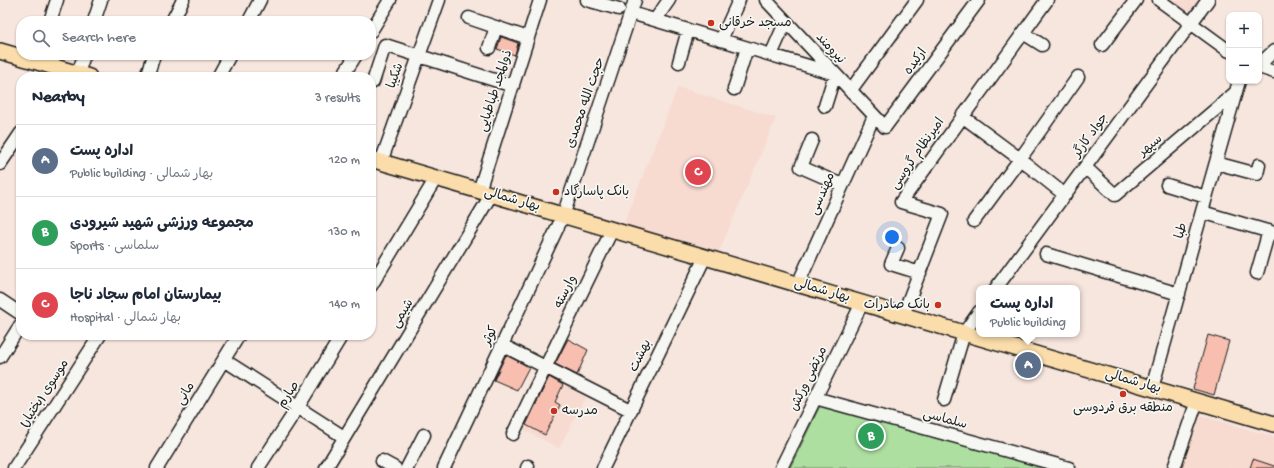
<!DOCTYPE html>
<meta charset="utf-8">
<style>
body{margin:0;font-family:"Gochi Hand","Playpen Sans Arabic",sans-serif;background:#f6f6f7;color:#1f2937}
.controls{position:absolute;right:12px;top:12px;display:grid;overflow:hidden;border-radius:8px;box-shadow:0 1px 3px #0004}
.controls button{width:36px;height:36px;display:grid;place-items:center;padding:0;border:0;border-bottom:1px solid #e0e1e3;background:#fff;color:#1f2937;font:20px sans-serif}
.you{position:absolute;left:892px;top:237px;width:14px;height:14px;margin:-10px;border:3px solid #fff;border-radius:50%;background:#1a73e8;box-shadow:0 0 0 6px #1a73e833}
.badge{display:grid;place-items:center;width:26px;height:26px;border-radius:50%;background:#0b8043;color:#fff;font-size:13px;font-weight:700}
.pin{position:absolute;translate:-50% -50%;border:2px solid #fff;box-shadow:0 1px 4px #0006}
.popup{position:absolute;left:976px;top:285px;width:104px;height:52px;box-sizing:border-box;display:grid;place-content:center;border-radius:8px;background:#fff;filter:drop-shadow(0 1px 3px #0005);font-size:13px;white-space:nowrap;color:#747a83}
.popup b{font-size:15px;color:#1f2937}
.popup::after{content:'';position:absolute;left:50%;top:100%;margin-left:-8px;border:8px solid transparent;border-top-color:#fff}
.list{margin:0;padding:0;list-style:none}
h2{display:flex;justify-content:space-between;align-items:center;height:52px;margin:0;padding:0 16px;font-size:17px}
h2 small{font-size:13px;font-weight:400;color:#747a83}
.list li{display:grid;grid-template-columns:26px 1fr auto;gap:12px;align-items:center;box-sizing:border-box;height:72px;padding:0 16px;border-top:1px solid #e0e1e3}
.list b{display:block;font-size:15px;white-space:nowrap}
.list p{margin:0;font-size:13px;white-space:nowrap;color:#747a83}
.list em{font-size:13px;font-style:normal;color:#747a83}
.icon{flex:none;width:22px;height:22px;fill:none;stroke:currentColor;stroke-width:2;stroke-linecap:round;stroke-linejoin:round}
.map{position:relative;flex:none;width:1274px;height:468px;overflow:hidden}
.search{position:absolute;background:#fff;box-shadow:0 1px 3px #0004;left:16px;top:16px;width:360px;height:44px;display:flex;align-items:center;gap:10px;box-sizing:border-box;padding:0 14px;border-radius:16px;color:#747a83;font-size:15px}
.panel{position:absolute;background:#fff;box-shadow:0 1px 3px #0004;left:16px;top:72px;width:360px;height:268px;border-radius:16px}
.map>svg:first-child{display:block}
.built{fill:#f7dad0}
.green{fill:#ade0a0;stroke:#647e5e}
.building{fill:#f8bfb0;stroke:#1c1c1c}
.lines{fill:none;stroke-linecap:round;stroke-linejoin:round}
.minor-casing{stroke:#1c1c1c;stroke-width:15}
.major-casing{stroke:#1c1c1c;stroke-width:18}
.minor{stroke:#f6f6f2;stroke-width:12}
.major{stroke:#fbddab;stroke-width:15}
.poi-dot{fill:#c8321e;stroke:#f6f6f2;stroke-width:1.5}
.labels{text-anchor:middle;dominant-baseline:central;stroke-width:3.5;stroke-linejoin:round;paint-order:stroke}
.poi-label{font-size:13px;fill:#1c1c1c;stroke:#f6f6f2;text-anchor:start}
.street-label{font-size:13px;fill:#1c1c1c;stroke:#f6f6f2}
</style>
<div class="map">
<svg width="1274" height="468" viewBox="0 0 1274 468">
<rect width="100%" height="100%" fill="#f7e6de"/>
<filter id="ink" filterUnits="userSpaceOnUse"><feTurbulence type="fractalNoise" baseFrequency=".025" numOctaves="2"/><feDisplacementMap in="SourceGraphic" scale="8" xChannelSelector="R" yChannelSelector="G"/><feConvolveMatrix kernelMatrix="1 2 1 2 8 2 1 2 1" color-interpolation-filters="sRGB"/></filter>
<g filter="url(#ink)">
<!-- built -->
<path class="built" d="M1168,0H1199L1188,14Z
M678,87L776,118L718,254L623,226Z
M549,373L587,394L559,448L522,429Z
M1196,414L1274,437V468H1180Z"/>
<!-- green -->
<path class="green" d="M821,404L1053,468H790Z"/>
<!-- building -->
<path class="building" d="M501,37L518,43L515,55L497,49Z
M1208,335L1229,341L1214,395L1193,389Z
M568,339L588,350L577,375L555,364Z
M506,355L529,367L517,390L494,380Z
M549,377L563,385L555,402L560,405L545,435L526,425Z
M1253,459L1274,466V468H1250Z"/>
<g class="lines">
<!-- minor casing -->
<g class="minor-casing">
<path id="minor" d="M587,0L619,9
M766,0L885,127L979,0
M1159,0L1229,51
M631,13L835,74L825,106
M469,18L528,38
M655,20L669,0
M50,21L57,0
M94,21L101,0
M172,21L183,0
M249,21L260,0
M371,31L390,0
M1023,33L1042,45
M721,40L739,0
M1102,45L1136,0
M489,48L496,27
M771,55L786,21
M679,62L688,30
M1259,65L1274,51
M1259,67L1274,72
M78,74L84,55
M147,77L154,55
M218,77L230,55
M342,77L356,55
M373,82L385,45L513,86
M734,89L747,48
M850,91L917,0
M962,116L1020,159L1065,195
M812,140L801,167L842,185
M381,162L439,0
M1216,163L1257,174L1259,165
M0,164L21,133
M1085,167L1115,195L1236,92
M1167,185L1206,197
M479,191L540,0
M1202,212L1274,233
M974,221L1020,159L1078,77
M898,248L891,264L920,273
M1046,254L1179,294
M1257,273L1269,231
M798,284L874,116
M371,286L436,178
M996,288L1208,0
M0,300L21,314
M903,315L942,214L901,202L1047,0
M502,345L630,410
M0,357L21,324
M224,360L344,437
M1152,388L1239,81
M815,398L1069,468
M944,400L964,333L979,312
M513,434L612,230
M382,461L395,468
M14,468L100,335
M157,468L239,335
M258,468L298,407L342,335
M326,468L491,195
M407,468L424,435
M444,468L563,216L635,0
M527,468L528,466
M603,468L705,257
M781,468L862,303
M1174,468L1197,401"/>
</g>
<!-- major casing -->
<g class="major-casing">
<path id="major" d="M0,51L89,77
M371,159L1274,424"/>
</g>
<!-- minor -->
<use href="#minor" class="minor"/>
<!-- major -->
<use href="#major" class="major"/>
</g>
</g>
<!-- markers -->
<g class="poi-dot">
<circle cx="711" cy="23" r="4"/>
<circle cx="556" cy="192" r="4"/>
<circle cx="938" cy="305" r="4"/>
<circle cx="1123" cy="394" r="4"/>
<circle cx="554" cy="411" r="4"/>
</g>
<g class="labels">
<!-- poi labels -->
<g class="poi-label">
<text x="719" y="23">مسجد خرقانی</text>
<text x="564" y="192">بانک پاسارگاد</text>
<text x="930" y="305" text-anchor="end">بانک صادرات</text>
<text x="1123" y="408" text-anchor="middle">منطقه برق فردوسی</text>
<text x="562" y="411">مدرسه</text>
</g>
<!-- street labels -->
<g class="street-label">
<text transform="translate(830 49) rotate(47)">نیرومند</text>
<text transform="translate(916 62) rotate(-54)">ارکیده</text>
<text transform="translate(396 76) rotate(-70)">شکیبا</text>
<text transform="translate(496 91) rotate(-72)">ذوالمجد طباطبایی</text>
<text transform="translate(586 103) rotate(-71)">حجت الله محمدی</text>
<text transform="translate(1091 136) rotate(-54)">جواد کارگر</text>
<text transform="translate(1151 146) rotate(-40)">سپهر</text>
<text transform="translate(918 154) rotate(-55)">امیرنظام گروسی</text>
<text transform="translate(823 194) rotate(-66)">مهندسی</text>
<text transform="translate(512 200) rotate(16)">بهار شمالی</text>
<text transform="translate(1182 231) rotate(-74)">طبا</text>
<text transform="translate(822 291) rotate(16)">بهار شمالی</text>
<text transform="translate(566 292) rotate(-64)">وارسته</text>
<text transform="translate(403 314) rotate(-59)">شیمی</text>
<text transform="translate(491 336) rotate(-65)">کوثر</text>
<text transform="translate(641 356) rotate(-64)">بهشت</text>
<text transform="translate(809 379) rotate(-64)">مرتضی ورکش</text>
<text transform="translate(1133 382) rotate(16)">بهار شمالی</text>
<text transform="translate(45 394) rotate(-57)">موسوی (بختیار)</text>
<text transform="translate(186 394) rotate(-59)">مانی</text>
<text transform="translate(289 395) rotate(-58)">صارم</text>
<text transform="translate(945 420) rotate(15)">سلماسی</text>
</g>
</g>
</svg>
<div class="controls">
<button>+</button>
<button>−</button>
</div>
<div class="you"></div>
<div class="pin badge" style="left:1028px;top:365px;background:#5c6f8a">A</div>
<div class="popup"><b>اداره پست</b>Public building</div>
<div class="pin badge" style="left:871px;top:436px;background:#2e9e5b">B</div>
<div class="pin badge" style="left:698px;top:172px;background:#e0444e">C</div>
<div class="search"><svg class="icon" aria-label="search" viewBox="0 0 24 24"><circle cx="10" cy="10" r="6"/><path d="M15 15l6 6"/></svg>Search here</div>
<section class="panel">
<h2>Nearby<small>3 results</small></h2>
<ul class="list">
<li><span class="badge" style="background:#5c6f8a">A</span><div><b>اداره پست</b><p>Public building · بهار شمالی</p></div><em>120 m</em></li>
<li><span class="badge" style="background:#2e9e5b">B</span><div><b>مجموعه ورزشی شهید شیرودی</b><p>Sports · سلماسی</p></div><em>130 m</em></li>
<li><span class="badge" style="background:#e0444e">C</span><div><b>بیمارستان امام سجاد ناجا</b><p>Hospital · بهار شمالی</p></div><em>140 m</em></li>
</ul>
</section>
</div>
